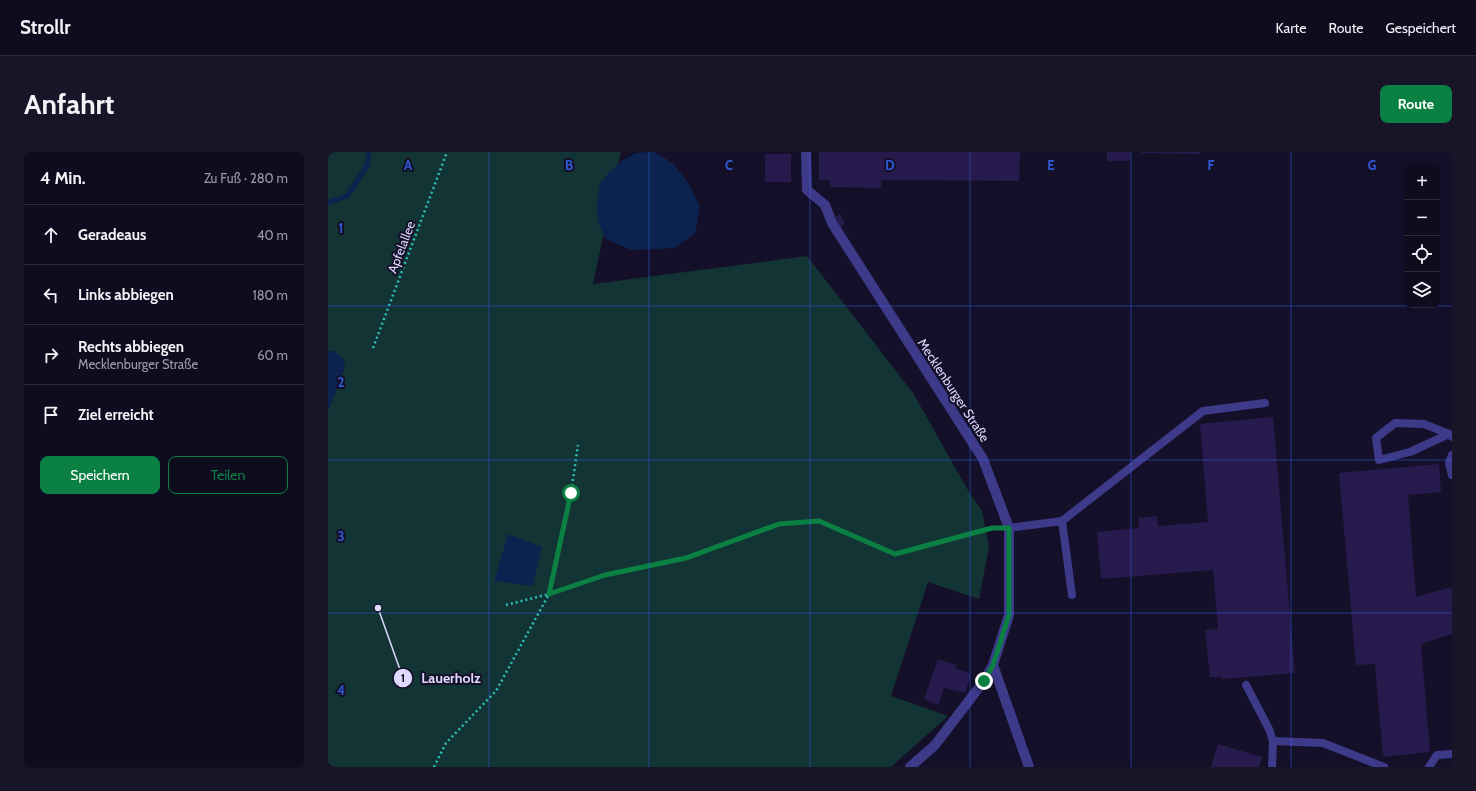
<!DOCTYPE html>
<html lang="de">
<meta charset="utf-8">
<style>
body{margin:0;font-family:Cabin,sans-serif;background:#191529;color:#f1f3f6}
.controls{position:absolute;right:12px;top:12px;display:grid;overflow:hidden;border-radius:8px;box-shadow:0 1px 3px #0004}
.controls button{width:36px;height:36px;display:grid;place-items:center;padding:0;border:0;border-bottom:1px solid #302c3e;background:#100c20;color:#f1f3f6;font:20px sans-serif}
.stop{position:absolute;width:12px;height:12px;margin:-9px;border:3px solid #0b8043;border-radius:50%;background:#fff}
.stop.end{background:#0b8043;border-color:#fff;box-shadow:0 1px 4px #0008}
.list{margin:0;padding:0;list-style:none}
h2{display:flex;justify-content:space-between;align-items:center;height:52px;margin:0;padding:0 16px;font-size:17px}
h2 small{font-size:13px;font-weight:400;color:#9c9ba5}
.list li{display:grid;grid-template-columns:26px 1fr auto;gap:12px;align-items:center;box-sizing:border-box;height:60px;padding:0 16px;border-top:1px solid #302c3e}
.list b{display:block;font-size:15px;white-space:nowrap}
.list p{margin:0;font-size:13px;white-space:nowrap;color:#9c9ba5}
.list em{font-size:13px;font-style:normal;color:#9c9ba5}
.actions{display:flex;gap:8px;padding:12px 16px}
.actions a{flex:1;padding:9px 0;border:1px solid #0b8043;border-radius:8px;text-align:center;font-size:14px;color:#0b8043}
.actions .main{background:#0b8043;color:#fff}
.icon{flex:none;width:22px;height:22px;fill:none;stroke:currentColor;stroke-width:2;stroke-linecap:round;stroke-linejoin:round}
.map{position:relative;flex:none;width:1124px;height:615px;overflow:hidden;border-radius:8px}
header{display:flex;align-items:center;gap:24px;box-sizing:border-box;height:56px;padding:0 20px;background:#100c20;border-bottom:1px solid #302c3e}
header strong{font-size:19px}
nav{display:flex;gap:22px;margin-inline-start:auto;font-size:14px}
.intro{display:flex;align-items:center;justify-content:space-between;box-sizing:border-box;height:96px;padding:0 24px}
h1{margin:0;font-size:28px}
.button{padding:10px 18px;border-radius:8px;background:#0b8043;color:#fff;font-size:14px;font-weight:700}
main{display:flex;gap:24px;padding:0 24px}
aside{flex:1;background:#100c20;border-radius:8px;box-shadow:0 1px 3px #0004}
.map>svg:first-child{display:block}
.green{fill:#133434}
.water{fill:#0b234e}
.lines{fill:none;stroke-linecap:round;stroke-linejoin:round}
.stream{stroke:#0b234e;stroke-width:5}
.building{fill:#261b4c}
.path{stroke:#2dbfb9;stroke-width:2.5;stroke-dasharray:2 3;stroke-linecap:butt}
.service{stroke:#3e3a8a;stroke-width:8}
.minor{stroke:#3e3a8a;stroke-width:10}
.route{stroke:#0b8043;stroke-width:5}
.grid{fill:none;stroke:#305cdc;stroke-width:1;stroke-opacity:0.55}
.labels{text-anchor:middle;dominant-baseline:central;stroke-width:4;stroke-linejoin:round;paint-order:stroke}
.street-label{font-size:13px;fill:#ded9ff;stroke:#15102a}
.grid-label{font-size:13px;text-anchor:middle;font-weight:bold;fill:#305cdc;stroke:#15102a;stroke-width:4;stroke-linejoin:round;paint-order:stroke}
.leader{fill:none;stroke:#ded9ff;stroke-width:1.5}
.callout-dot{fill:#ded9ff;stroke:#15102a;stroke-width:1.5}
.mark-label{font-size:12px;text-anchor:middle;font-weight:bold;fill:#111}
.callout-label{font-size:14px;text-anchor:middle;font-weight:bold;fill:#ded9ff;stroke:#15102a;stroke-width:4;stroke-linejoin:round;paint-order:stroke}
</style>
<header>
<strong>Strollr</strong>
<nav><a>Karte</a><a>Route</a><a>Gespeichert</a></nav>
</header>
<div class="intro"><h1>Anfahrt</h1><a class="button">Route</a></div>
<main>
<aside>
<h2>4 Min.<small>Zu Fuß · 280 m</small></h2>
<ul class="list">
<li><svg class="icon" aria-label="ahead" viewBox="0 0 24 24"><path d="M12 20V5M6 11l6-6 6 6"/></svg><div><b>Geradeaus</b></div><em>40 m</em></li>
<li><svg class="icon" aria-label="left" viewBox="0 0 24 24"><path d="M17 20v-9H6M10 6l-5 5 5 5"/></svg><div><b>Links abbiegen</b></div><em>180 m</em></li>
<li><svg class="icon" aria-label="right" viewBox="0 0 24 24"><path d="M7 20v-9h11M14 6l5 5-5 5"/></svg><div><b>Rechts abbiegen</b><p>Mecklenburger Straße</p></div><em>60 m</em></li>
<li><svg class="icon" aria-label="arrive" viewBox="0 0 24 24"><path d="M6 21V4h12l-3 4 3 4H6"/></svg><div><b>Ziel erreicht</b></div></li>
</ul>
<div class="actions"><a class="main">Speichern</a><a>Teilen</a></div>
</aside>
<div class="map">
<svg width="1124" height="615" viewBox="0 0 1124 615">
<rect width="100%" height="100%" fill="#15102a"/>
<!-- green -->
<path class="green" d="M0,0H293L265,132L479,104L585,241L641,340L654,359L661,395L651,447L600,430L563,544L620,564L563,615H0V259L17,215L7,200L0,199Z"/>
<!-- water -->
<path class="water" d="M323,0H327L346,12L362,34L372,55L367,81L347,96L304,98L289,92L277,86L271,73L268,56L272,32L280,21L295,8L308,1Z
M0,199L7,200L15,206L17,215L0,259Z
M180,382L214,395L205,434L166,429Z"/>
<g class="lines">
<!-- stream -->
<path class="stream" d="M0,50L19,44L39,14L41,0"/>
</g>
<!-- building -->
<path class="building" d="M491,0H692L691,29L553,28V36L502,35V28H491Z
M779,0H802V9H779Z
M813,0H872V2L813,1Z
M437,2H463V30H437Z
M512,62L517,72L510,76L505,66Z
M945,265L967,521L894,527V525H882L877,478L890,477L885,418L773,427L769,380L811,376L810,366L829,364L830,374L880,370L872,272Z
M1111,312L1113,340L1080,343L1088,445L1124,435V482L1093,492L1102,600L1055,605L1047,512L1028,513L1011,321Z
M610,507L628,513L627,516L643,522L637,541L616,536L610,553L596,547Z
M890,592L934,605L931,615H883Z"/>
<g class="lines">
<!-- path -->
<path class="path" d="M45,196L119,0
M178,453L221,442L277,423L357,406L451,372L491,369L567,402L666,376
M106,615L118,591L168,539L221,442L243,341L250,293"/>
<!-- service -->
<path class="service" d="M1121,282L1082,300L1051,308L1048,286L1067,271L1096,272L1121,282L1124,285
M1124,303L1121,311L1124,323
M734,369L875,259L937,251
M681,376L734,369L744,443
M918,533L941,577L945,589L944,615
M945,589L995,591L1056,615
M1101,615L1109,603L1124,602"/>
<!-- minor -->
<path class="minor" d="M478,0L479,38L497,53L504,71L655,307L681,376V463L665,513L656,529L607,593L582,615
M665,513L701,615"/>
</g>
<g class="lines">
<!-- route -->
<path class="route" d="M243,341L221,442L277,423L358,406L451,372L491,369L567,402L664,376H681V463L665,513L656,529"/>
</g>
<!-- grid -->
<path class="grid" d="M161,0V615M321,0V615M482,0V615M642,0V615M803,0V615M963,0V615M0,154H1124M0,308H1124M0,461H1124"/>
<g class="labels">
<!-- street labels -->
<g class="street-label">
<text transform="translate(73 95) rotate(-69)">Apfelallee</text>
<text transform="translate(626 238) rotate(57)">Mecklenburger Straße</text>
</g>
</g>
<g class="grid-label">
<text x="80" y="18">A</text>
<text x="241" y="18">B</text>
<text x="401" y="18">C</text>
<text x="562" y="18">D</text>
<text x="723" y="18">E</text>
<text x="883" y="18">F</text>
<text x="1044" y="18">G</text>
<text x="13" y="81">1</text>
<text x="13" y="235">2</text>
<text x="13" y="389">3</text>
<text x="13" y="543">4</text>
</g>
<!-- callouts -->
<path class="leader" d="M50 456L75 526"/>
<g class="callout-dot">
<circle cx="50" cy="456" r="4"/>
<circle cx="75" cy="526" r="10"/>
</g>
<g class="mark-label">
<text x="75" y="530">1</text>
</g>
<g class="callout-label">
<text x="123" y="531">Lauerholz</text>
</g>
</svg>
<div class="controls">
<button>+</button>
<button>−</button>
<button><svg class="icon" aria-label="locate" viewBox="0 0 24 24"><circle cx="12" cy="12" r="6"/><path d="M12 2v4M12 18v4M2 12h4M18 12h4"/></svg></button>
<button><svg class="icon" aria-label="layers" viewBox="0 0 24 24"><path d="M12 4l9 5-9 5-9-5zM3 14l9 5 9-5"/></svg></button>
</div>
<div class="stop" style="left:243px;top:341px"></div>
<div class="stop end" style="left:656px;top:529px"></div>
</div>
</main>
